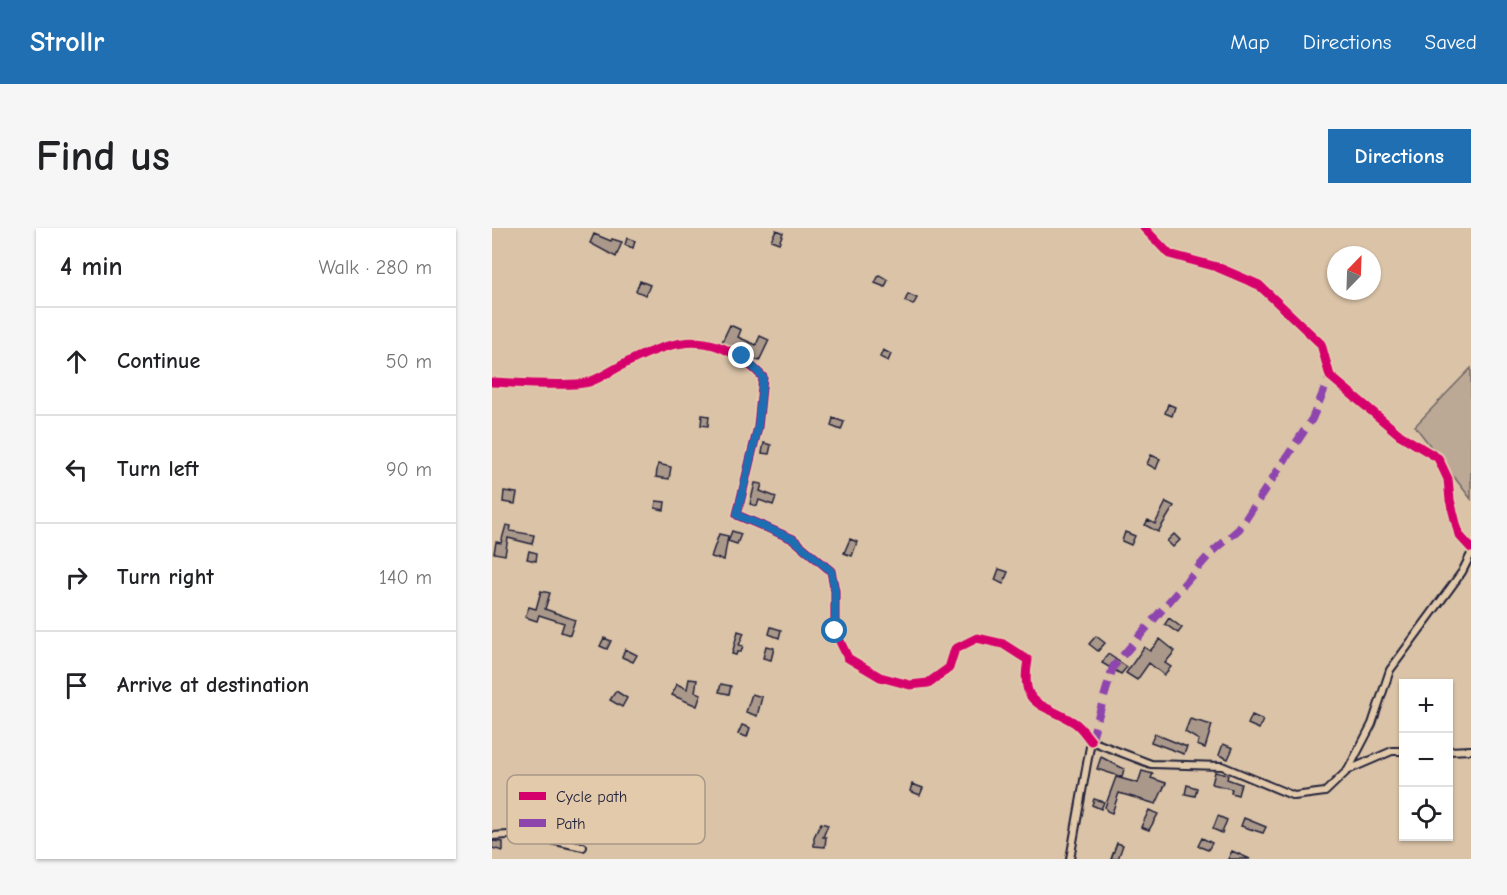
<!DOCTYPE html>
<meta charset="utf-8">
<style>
body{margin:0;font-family:"Comic Neue",sans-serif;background:#f6f6f6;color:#202124}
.controls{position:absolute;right:18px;bottom:18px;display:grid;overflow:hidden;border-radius:0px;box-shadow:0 2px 4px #0004}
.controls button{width:54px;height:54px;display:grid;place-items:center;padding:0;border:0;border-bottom:2px solid #e0e0e0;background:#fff;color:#202124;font:30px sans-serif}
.compass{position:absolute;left:835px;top:18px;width:54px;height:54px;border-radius:50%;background:#fff;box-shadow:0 2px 4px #0004;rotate:23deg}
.stop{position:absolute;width:18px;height:18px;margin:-14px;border:4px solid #1f6fb2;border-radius:50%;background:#fff}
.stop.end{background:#1f6fb2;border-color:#fff;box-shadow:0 2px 6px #0008}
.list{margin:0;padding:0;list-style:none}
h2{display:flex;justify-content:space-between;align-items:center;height:78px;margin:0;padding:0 24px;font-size:26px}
h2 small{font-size:20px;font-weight:400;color:#757577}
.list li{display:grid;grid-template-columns:39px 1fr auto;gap:18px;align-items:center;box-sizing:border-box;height:108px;padding:0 24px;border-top:2px solid #e0e0e0}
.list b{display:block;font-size:22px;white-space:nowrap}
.list em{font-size:20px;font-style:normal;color:#757577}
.icon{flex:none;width:33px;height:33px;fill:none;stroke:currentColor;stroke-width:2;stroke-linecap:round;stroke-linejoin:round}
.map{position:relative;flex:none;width:979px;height:631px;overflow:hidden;border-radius:0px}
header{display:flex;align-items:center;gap:36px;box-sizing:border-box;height:84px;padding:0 30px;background:#1f6fb2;color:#fff}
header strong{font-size:28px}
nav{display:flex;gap:33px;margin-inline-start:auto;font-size:21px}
.intro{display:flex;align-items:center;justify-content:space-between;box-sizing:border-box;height:144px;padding:0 36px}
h1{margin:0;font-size:42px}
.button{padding:15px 27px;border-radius:0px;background:#1f6fb2;color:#fff;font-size:21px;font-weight:700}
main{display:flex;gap:36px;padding:0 36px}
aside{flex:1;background:#fff;border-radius:0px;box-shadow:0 2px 4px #0004}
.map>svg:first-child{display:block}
.green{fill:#bca995;stroke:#6f6668;stroke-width:1.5}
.building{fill:#aa988b;stroke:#22223b;stroke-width:1.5}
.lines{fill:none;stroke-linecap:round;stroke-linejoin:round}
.minor-casing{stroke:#22223b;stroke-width:10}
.minor{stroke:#e2caab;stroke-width:6}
.quiet{stroke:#8e44ad;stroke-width:8;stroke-dasharray:15 8;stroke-linecap:butt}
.cycleway-casing{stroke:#e2caab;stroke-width:13}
.cycleway{stroke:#d6006c;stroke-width:9}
.route{stroke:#1f6fb2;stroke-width:8}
.key{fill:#e2caab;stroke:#a89889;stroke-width:1.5}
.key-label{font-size:16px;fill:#22223b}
</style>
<header>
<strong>Strollr</strong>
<nav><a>Map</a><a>Directions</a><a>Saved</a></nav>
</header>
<div class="intro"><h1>Find us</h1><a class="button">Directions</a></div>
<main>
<aside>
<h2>4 min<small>Walk · 280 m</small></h2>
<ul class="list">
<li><svg class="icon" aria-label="ahead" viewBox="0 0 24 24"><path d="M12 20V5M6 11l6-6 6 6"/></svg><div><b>Continue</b></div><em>50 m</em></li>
<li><svg class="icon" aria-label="left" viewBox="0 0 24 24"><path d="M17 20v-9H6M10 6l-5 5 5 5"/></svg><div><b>Turn left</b></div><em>90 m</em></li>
<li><svg class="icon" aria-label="right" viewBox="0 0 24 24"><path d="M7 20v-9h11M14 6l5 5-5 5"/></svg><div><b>Turn right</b></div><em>140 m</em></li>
<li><svg class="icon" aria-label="arrive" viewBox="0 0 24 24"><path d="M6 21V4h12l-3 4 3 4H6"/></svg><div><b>Arrive at destination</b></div></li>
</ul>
</aside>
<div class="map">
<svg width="979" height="631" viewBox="0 0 979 631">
<rect width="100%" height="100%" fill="#dac3a7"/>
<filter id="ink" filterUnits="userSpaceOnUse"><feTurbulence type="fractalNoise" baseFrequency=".0167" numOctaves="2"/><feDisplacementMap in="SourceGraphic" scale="12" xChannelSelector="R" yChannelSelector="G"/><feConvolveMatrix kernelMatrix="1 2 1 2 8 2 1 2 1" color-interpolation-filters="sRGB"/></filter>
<g filter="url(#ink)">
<!-- green -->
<path class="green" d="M979,140V271L923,198Z"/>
<!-- building -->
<path class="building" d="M284,2L291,5L287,15L279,12Z
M102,6L119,13L120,11L130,14L124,29L98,15Z
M135,10L143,13L141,20L133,17Z
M387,47L396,52L393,59L383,55Z
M148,53L158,57L154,67L144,63Z
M416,66L425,70L421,77L413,73Z
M238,97L249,102L246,109L264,117L268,108L277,112L267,133L230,114Z
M391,122L399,126L396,133L388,129Z
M676,176L683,179L680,188L673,185Z
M210,187L217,188L216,198L209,197Z
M341,190L352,194L349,202L339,198Z
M272,215L279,217L277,226L270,225Z
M659,227L668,231L664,241L655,236Z
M166,236L179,239L177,251L164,249Z
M263,255L270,256L268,263L284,269L281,277L267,272L265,278L258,276Z
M12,263L25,265L23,276L11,274Z
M164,273L173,274L172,282L163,280Z
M674,274L682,278L666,304L653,297L656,292L663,296Z
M14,297L19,298L18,303L42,307L40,316L16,310L13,327L2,325L4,314L9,315Z
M240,303L249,306L245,316L236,313Z
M633,304L643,308L639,317L630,313Z
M227,306L236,308L232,332L219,329Z
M682,306L688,312L681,319L675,313Z
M358,311L365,314L360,328L352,325Z
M37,323L45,325L44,333L35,331Z
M507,341L516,344L511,356L503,352Z
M49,363L58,365L53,381L83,392L78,407L69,404L72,395L47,387L45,393L33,389L37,379L44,381Z
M677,390L690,400L686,405L673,396Z
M279,399L289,402L287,410L277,406Z
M246,403L252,405L247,417L251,418L249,424H245L244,427L240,426Z
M604,408L613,415L606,423L597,416Z
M112,410L119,413L115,421L108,418Z
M668,411L683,423L673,435L679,439L672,447L657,435L645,452L634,445L652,419L658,423Z
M274,418L282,420L279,432L271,430Z
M133,421L145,427L141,434L130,429Z
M616,426L635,439L629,446L610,435Z
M197,451L205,452L203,464L209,466L205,478L180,467L185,456L195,461Z
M229,456L239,458L237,466L227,464Z
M124,463L135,470L130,479L118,472Z
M260,466L270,469L265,488L254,484Z
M760,487L771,492L767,501L756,496Z
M698,491L720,497L713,520L705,517L707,512L693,504Z
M250,497L258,500L255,509L246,506Z
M663,506L695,519L692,526L659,514Z
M731,516L741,520L736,531L727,527Z
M609,529L632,541L630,549L605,541Z
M650,543L661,546L659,550L674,555L664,576L627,565L620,585L615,583L613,579L624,549L646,555Z
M723,544L736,547L735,551L749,556L746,567L739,565L740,561L720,556Z
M420,556L431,560L428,567L418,563Z
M695,557L705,560L703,568L693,566Z
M602,571L612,574L609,581L600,577Z
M657,582L666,586L657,602L649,599Z
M726,588L735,592L730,605L721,601Z
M752,590L774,599L771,605L749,598Z
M329,595L336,597L331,609H334L333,619L322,618V609Z
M710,610L720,615L716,622L706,618Z
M0,613L11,614V623L0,620Z
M625,615L631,617L626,631H619Z
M740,623L758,631H736Z"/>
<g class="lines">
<!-- minor casing -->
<g class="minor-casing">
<path id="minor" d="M652,0L677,26L725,39L767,57L829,116L838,148L908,207L946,230L956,251L958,272L967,307L979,320
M0,154C19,155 82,159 97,154C109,150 122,141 134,135C190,107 225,103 271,149L266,199L245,287L301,311L339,343L343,363V403L356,430L388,449L418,457L436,455L457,440L463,421L485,410L511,416L536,432C527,480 550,474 583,495C589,499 594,507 599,513
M956,523L979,522
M856,542L880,496L898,442L970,344L979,326
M0,608L31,606L91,619
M578,631L599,513L659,536L730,538L802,568L833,564L856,542L900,523H912"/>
</g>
<!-- minor -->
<use href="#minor" class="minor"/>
<!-- quiet -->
<path class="quiet" d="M599,513L621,439L717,327L747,301L820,191L838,148"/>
<!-- cycleway casing -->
<g class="cycleway-casing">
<path id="cycleway" d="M652,0L677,26L725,39L767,57L829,116L838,148L908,207L946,230L956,251L958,272L967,307L979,320
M0,154C19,155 82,159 97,154C109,150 122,141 134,135C190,107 225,103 271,149L266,199L245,287L301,311L339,343L343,363V403L356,430L388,449L418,457L436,455L457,440L463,421L485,410L511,416L536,432C527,480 550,474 583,495C589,499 594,507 599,513"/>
</g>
<!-- cycleway -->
<use href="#cycleway" class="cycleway"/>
</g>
</g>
<g class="lines" filter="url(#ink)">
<!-- route -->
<path class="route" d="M250,128L271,149L266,199L245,287L301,311L339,343L343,363V403"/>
</g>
<!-- legend -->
<rect x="15" y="547" width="198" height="69" rx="9" class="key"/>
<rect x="27" y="564" width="27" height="8" fill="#d6006c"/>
<rect x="27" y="591" width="27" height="8" fill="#8e44ad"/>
<g class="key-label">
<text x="64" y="574">Cycle path</text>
<text x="64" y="601">Path</text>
</g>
</svg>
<div class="controls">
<button>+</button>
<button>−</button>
<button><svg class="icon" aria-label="locate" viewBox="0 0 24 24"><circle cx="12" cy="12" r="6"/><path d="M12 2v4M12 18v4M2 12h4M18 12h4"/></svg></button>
</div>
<svg class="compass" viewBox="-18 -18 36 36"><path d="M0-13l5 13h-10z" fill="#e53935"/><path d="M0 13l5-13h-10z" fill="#757577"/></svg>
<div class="stop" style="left:343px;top:403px"></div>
<div class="stop end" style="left:250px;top:128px"></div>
</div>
</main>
